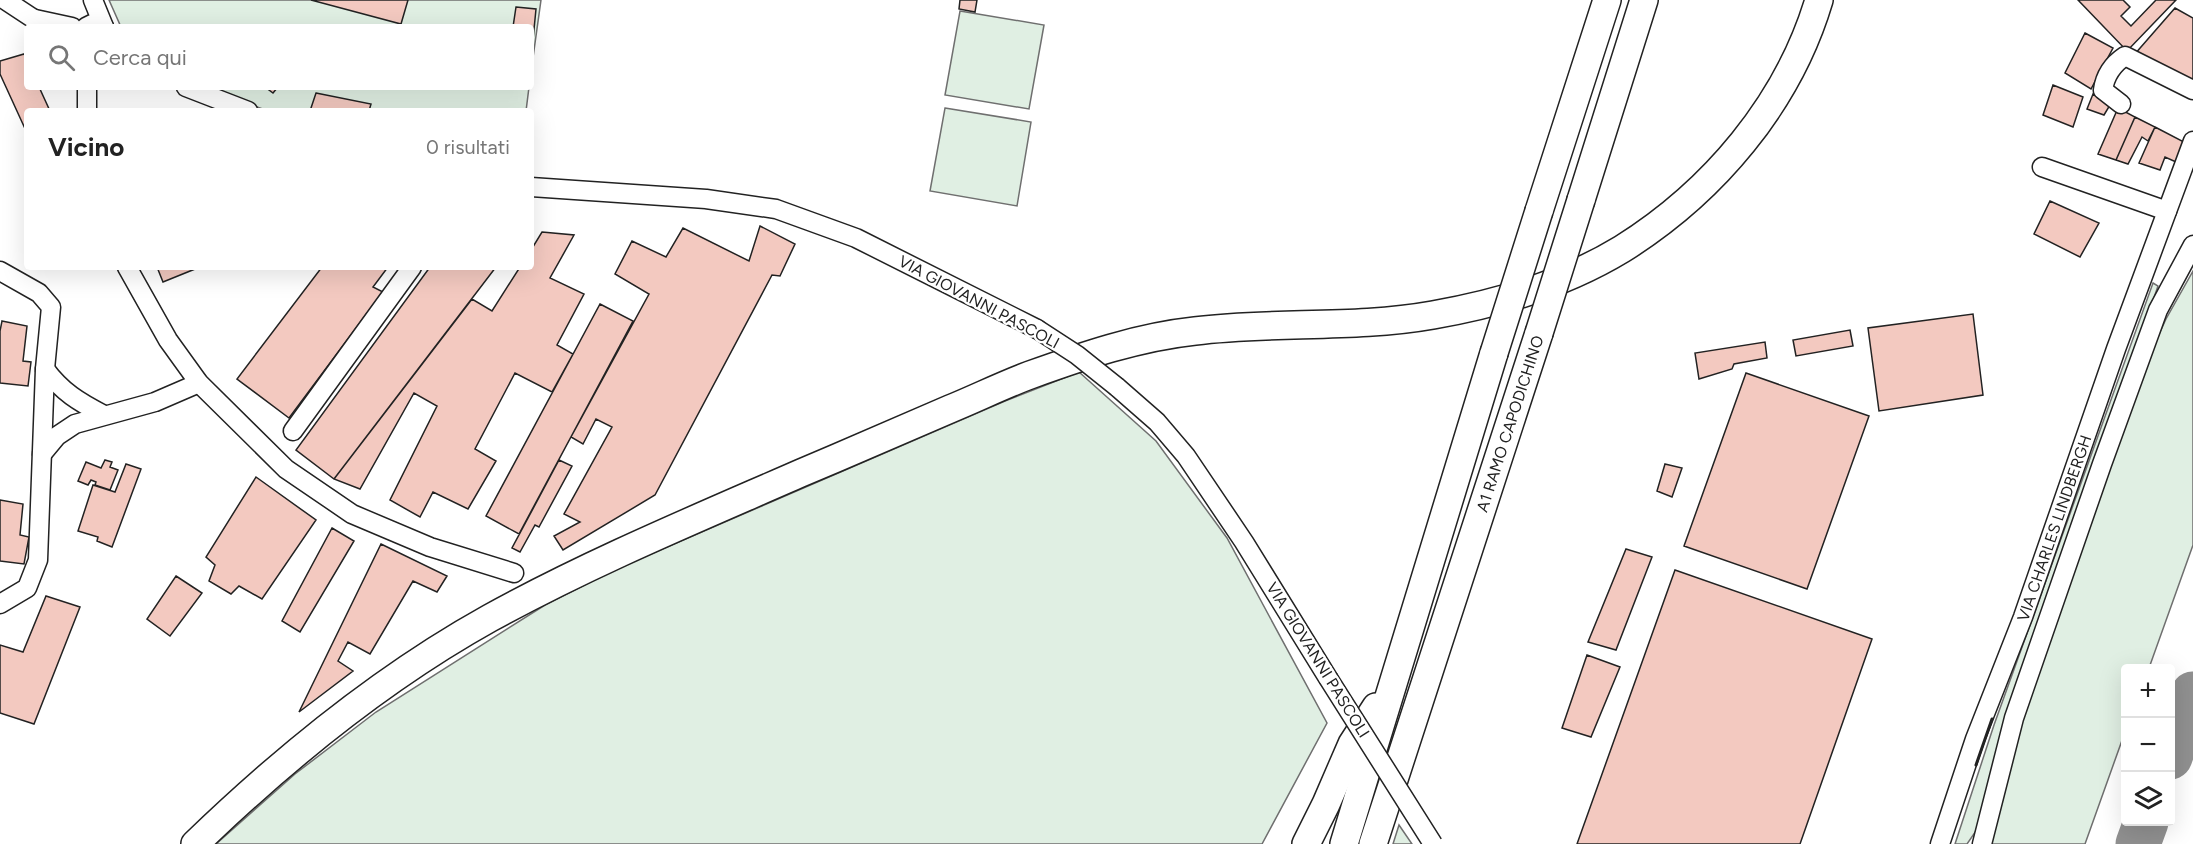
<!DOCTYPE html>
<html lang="it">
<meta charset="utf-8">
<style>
body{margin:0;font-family:Figtree,sans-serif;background:#f6f6f6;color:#222}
.controls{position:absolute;right:18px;bottom:18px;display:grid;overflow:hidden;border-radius:6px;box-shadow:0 6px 24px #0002}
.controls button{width:54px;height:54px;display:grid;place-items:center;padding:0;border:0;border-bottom:2px solid #e0e0e0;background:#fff;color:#222;font:30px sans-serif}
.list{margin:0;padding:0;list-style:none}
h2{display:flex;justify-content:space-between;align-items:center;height:78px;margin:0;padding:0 24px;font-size:26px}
h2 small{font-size:20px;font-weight:400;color:#767676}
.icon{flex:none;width:33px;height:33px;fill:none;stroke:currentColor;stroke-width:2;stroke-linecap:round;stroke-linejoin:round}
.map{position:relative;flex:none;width:2193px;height:844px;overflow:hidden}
.search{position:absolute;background:#fff;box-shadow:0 6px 24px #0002;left:24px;top:24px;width:510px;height:66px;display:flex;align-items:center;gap:15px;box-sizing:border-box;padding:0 21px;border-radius:6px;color:#767676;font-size:22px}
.panel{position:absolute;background:#fff;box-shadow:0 6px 24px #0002;left:24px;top:108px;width:510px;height:162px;border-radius:6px}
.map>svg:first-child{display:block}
.green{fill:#e0efe3;stroke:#6f6f6f;stroke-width:1.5}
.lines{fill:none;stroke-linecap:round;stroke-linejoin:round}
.taxiway{stroke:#909090;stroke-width:45}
.building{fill:#f3c9c0;stroke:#222;stroke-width:1.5}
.minor-casing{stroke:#222;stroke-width:21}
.highway-casing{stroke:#222;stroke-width:30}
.minor{stroke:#fff;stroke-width:18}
.highway{stroke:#fff;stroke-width:27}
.minor-bridge-casing{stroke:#222;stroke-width:21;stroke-linecap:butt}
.highway-bridge-casing{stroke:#222;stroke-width:30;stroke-linecap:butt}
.minor-bridge{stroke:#fff;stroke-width:18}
.highway-bridge{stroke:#fff;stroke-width:27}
.wall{stroke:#222;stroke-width:3}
.labels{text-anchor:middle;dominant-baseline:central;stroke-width:4.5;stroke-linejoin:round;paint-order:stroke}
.street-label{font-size:16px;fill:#222;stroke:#fff}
</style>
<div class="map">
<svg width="2193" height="844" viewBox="0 0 2193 844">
<rect width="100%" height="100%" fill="#fff"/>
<!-- green -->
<path class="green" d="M109,0H541L531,72V27H121Z
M960,11L1044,25L1029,109L945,95Z
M211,87H529L526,111H268L246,103Z
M945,108L1031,122L1017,206L930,191Z
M2193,271V545L2149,668H2126L2125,732L2085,844H1991L1993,829L2018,732L2150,354L2166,319Z
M2153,283L2158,286L2080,511L1976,831L1967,844H1955L1994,725Z
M1079,372L1156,441L1227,538L1327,723L1262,844H216L295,774L376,712L545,605L616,569L1005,401Z
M1399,825L1412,844H1393Z"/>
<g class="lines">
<!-- taxiway -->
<path class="taxiway" d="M2170,757L2193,694
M2138,844L2146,822"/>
</g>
<!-- building -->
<path class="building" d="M311,0H408L401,24Z
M960,0H977L975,12L959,9Z
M2078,0H2123L2130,7L2121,16L2131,26L2156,0H2176L2127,51Z
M516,7L536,9L532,50L531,27H513Z
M2175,8L2193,18V83L2134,55Z
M2085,33L2113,48L2091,89L2065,73Z
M24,54L27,60V87H39L50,111H27V133L0,74V61Z
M2053,85L2083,97L2073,127L2043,115Z
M265,87H278L273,93Z
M316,93L371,104L369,111H310Z
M2093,94L2110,105L2104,115L2087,109Z
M2118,108L2135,117L2116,160L2098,154Z
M2135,117L2155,127L2148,141L2142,137L2128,164L2116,160Z
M2155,127L2184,142L2176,162L2165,157L2160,170L2139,163Z
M2050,201L2099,223L2080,257L2034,234Z
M760,226L795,244L780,276L772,275L655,495L563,550L554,536L580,522L564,514L612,427L596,419L583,444L571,437L649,294L615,274L632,241L666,257L683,228L749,261Z
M542,232L574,235L550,278L584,294L557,345L573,354L552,392L515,373L475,449L496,461L468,509L433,492L420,517L390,500L437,406L414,393L360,489L334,479L472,299L492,311L520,267H531V250Z
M157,267H194L195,269L163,282Z
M322,267H388L373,287L383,292L289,418L237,379Z
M430,267H496L334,479L296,450Z
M600,304L633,321L519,534L486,516Z
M1973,314L1983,395L1879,411L1868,328Z
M2,321L27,326L23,361L31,362L28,386L0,383V331Z
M1850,330L1853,346L1796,356L1793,340Z
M1765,342L1767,358L1734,364L1732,369L1699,379L1695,353Z
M1746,373L1869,416L1807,589L1684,546Z
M105,460L112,462L110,467L118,470L110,490L95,485L96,482L91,480L88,485L78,481L86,462L101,468Z
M559,460L572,466L539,527L535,525L520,552L512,548Z
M126,464L141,469L112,547L97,541L98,537L78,531L93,485L115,492Z
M1665,464L1682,468L1672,497L1657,491Z
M256,477L316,520L262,599L239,586L231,594L209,581L215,565L206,557Z
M0,500L23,504L20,535L29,537L24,564L0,561Z
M332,528L354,541L300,632L282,621Z
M381,544L447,576L437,592L413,581L370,654L348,642L338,661L353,671L299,712Z
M1626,549L1652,557L1616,650L1588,642Z
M1675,570L1872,639L1800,844H1577Z
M176,576L202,593L170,636L147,619Z
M46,596L80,607L34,724L0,713V645L23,652Z
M1587,655L1620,667L1591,737L1562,728Z"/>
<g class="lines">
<!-- minor casing -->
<g class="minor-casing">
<g id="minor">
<path d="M5,0L46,27"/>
<path d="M93,0L104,27"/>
<path d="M35,19L72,27"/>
<path d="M86,27L92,24L104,27"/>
<path d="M186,87L248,111"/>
<path d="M2121,104L2103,90C2105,76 2113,64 2125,56L2193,90"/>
<path d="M87,111V87"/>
<path d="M2042,167L2167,211"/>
<path d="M531,187L706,199L776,209L856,238L1037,329"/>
<path d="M127,267L168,340L199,383L286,469L352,514L430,547L514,573"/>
<path d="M0,271L39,293L51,307L45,369L38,560L27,588L0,604"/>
<path d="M45,369C62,392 79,402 104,415"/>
<path d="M1117,387L1157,422L1186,456L1244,542L1328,678"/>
<path d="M293,431L412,267"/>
<path d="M42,454L57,436L75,424L155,402L199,383"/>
<path id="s1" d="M1940,844L1975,739L2023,617L2116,349L2193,141"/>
<path d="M1982,844L2014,718L2102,464L2158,310L2193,245"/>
</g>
</g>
<!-- highway casing -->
<g class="highway-casing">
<g id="highway">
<path d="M1581,200L1644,0"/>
<path d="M1539,211L1607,0"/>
<path d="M195,844C283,759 382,678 490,618C590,563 696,519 801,473C851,452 901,430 950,409C977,398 1003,385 1030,375C1083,356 1138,337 1195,331C1274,321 1355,329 1433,315C1497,304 1566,283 1622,249C1713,192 1788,104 1819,0"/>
<path d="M1306,844L1326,804L1352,744L1376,707"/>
<path d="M1344,844L1494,353"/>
<path id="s2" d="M1373,844L1539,333"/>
</g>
</g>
<!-- minor -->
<use href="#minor" class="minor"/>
<!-- highway -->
<use href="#highway" class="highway"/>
<!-- minor-bridge casing -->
<g class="minor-bridge-casing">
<path id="minor-bridge" d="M1037,329L1077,355L1117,387
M1328,678L1433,844"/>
</g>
<!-- highway-bridge casing -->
<g class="highway-bridge-casing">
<path id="highway-bridge" d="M1539,333L1581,200
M1494,353L1539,211"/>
</g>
<!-- minor-bridge -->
<use href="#minor-bridge" class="minor-bridge"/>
<!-- highway-bridge -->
<use href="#highway-bridge" class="highway-bridge"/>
<!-- wall -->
<path class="wall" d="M1976,765L1992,719"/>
</g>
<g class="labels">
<!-- street labels -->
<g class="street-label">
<text transform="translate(979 302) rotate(28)">VIA GIOVANNI PASCOLI</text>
<text stroke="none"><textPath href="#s2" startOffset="442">A1 RAMO CAPODICHINO</textPath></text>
<text stroke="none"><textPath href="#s1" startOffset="336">VIA CHARLES LINDBERGH</textPath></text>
<text transform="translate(1318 660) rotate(58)">VIA GIOVANNI PASCOLI</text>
</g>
</g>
</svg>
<div class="controls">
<button>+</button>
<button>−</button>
<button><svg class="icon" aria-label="layers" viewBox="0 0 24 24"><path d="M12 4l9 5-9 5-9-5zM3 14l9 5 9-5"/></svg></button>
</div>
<div class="search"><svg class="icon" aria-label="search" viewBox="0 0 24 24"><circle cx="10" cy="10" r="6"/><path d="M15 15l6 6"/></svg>Cerca qui</div>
<section class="panel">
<h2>Vicino<small>0 risultati</small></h2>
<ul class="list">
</ul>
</section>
</div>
